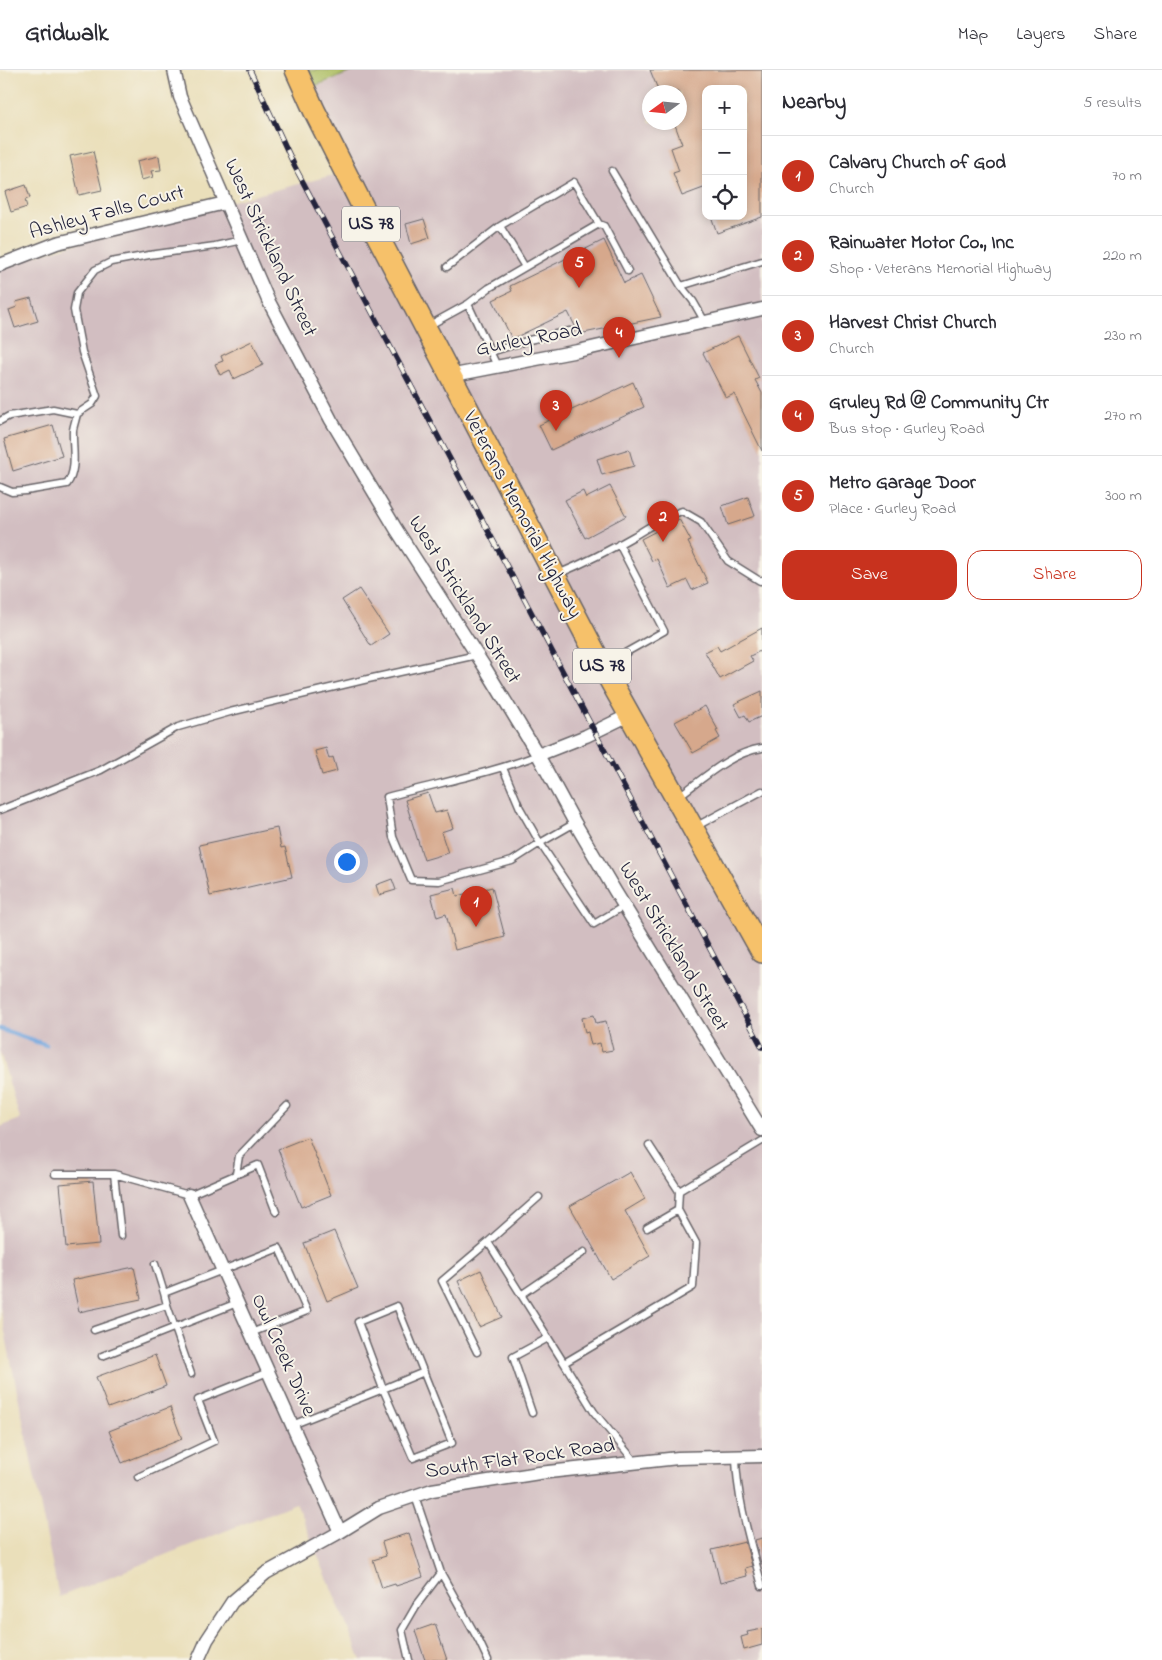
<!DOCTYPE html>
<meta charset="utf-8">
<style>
body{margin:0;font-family:"Indie Flower",sans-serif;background:#f2f2f3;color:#2b2b33}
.controls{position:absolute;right:15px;top:15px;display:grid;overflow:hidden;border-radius:10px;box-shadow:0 2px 8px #0003}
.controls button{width:45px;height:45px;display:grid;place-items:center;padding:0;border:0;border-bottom:1px solid #e1e1e2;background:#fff;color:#2b2b33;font:25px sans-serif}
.compass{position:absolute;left:642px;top:15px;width:45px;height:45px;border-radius:50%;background:#fff;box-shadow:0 2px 8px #0003;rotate:255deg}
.you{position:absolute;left:346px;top:791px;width:18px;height:18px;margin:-12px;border:4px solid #fff;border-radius:50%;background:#1a73e8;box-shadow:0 0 0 8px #1a73e833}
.badge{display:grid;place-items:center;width:32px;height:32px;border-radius:50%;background:#c8321e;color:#fff;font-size:16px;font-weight:700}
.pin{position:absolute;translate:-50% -41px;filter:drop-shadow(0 1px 2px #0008)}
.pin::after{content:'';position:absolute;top:26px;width:18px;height:15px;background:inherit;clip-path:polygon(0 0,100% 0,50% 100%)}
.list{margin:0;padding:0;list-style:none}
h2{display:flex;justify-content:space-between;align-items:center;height:65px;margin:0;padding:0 20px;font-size:21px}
h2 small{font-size:16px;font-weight:400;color:#7c7c81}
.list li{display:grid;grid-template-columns:32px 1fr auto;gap:15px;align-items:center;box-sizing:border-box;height:80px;padding:0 20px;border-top:1px solid #e1e1e2}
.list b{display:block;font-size:19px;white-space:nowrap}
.list p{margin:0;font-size:16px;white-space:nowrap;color:#7c7c81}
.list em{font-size:16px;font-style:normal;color:#7c7c81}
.actions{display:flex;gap:10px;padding:15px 20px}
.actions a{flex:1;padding:11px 0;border:1px solid #c8321e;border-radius:15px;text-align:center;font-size:18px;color:#c8321e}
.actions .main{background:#c8321e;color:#fff}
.icon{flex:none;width:28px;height:28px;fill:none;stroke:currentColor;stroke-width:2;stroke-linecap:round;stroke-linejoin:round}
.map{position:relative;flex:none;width:762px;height:1590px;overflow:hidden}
header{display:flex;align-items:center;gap:30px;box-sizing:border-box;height:70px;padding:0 25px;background:#fff;border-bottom:1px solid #e1e1e2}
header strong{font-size:24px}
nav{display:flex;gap:28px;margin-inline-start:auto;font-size:18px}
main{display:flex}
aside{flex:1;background:#fff}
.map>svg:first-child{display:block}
.industrial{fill:#d2bec1;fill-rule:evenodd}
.green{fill:#acbd60;stroke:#67704e}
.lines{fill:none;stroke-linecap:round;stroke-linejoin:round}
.stream{stroke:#72a5de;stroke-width:4.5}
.building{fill:#d6a88c}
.lane-casing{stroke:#686467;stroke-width:9}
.street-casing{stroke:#686467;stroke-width:15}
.primary-casing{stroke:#686467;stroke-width:24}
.lane{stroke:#fff;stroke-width:6}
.street{stroke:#fff;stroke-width:12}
.primary{stroke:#f6c16b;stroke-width:21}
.rail-casing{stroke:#22223b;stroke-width:5.5}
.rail{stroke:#f7f3e8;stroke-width:4;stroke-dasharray:11;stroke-linecap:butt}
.labels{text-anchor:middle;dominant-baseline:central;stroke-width:4;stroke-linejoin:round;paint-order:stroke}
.shield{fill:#f7f3e8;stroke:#62616f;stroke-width:1}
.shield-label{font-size:20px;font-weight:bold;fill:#22223b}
.street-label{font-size:21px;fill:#22223b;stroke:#f7f3e8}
</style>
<header>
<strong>Gridwalk</strong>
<nav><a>Map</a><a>Layers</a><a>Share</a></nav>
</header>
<main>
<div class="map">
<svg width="762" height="1590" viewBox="0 0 762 1590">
<rect width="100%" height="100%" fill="#f7f3e8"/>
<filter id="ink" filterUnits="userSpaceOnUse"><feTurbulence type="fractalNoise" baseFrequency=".02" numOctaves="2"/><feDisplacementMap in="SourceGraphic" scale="10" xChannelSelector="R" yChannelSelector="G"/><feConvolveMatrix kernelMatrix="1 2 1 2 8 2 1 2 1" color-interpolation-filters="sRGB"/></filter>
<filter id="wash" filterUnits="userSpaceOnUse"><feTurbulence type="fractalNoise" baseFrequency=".0096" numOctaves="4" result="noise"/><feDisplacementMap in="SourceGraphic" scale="20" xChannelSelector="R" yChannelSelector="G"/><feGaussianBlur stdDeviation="1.12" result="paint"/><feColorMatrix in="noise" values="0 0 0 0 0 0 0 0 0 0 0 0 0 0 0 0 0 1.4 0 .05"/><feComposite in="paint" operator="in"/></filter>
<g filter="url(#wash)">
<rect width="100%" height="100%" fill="#eadfba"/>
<!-- industrial -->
<path class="industrial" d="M358,0H762V1590H361L296,1433L59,1527L0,1237V1057L20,1049L0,982V195L225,133L345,102L305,21ZM706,19H743V146H706ZM650,22H680V52H650Z"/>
<!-- green -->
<path class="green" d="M296,0H357L304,20Z"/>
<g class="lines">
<!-- stream -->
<path class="stream" d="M0,959L46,975"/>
</g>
<g id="blocks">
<!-- building -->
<path class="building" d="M650,0H762V147L717,163L711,146H743V19H706V117L682,126L673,103L679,101L671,78L682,74L674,52H680V22H659Z
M93,81L102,120L79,125L70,86Z
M159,86L161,100L151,101L153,107L141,110L137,91Z
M26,115L30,128L25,130L27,137L11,142L5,122Z
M424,149L430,168L411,174L406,154Z
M604,170L624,213L641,205L661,247L579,264L568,242L512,269L493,230L512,221L510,216Z
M31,228L38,251L15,258L9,240L17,237L16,232Z
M738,266L759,308L755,310L762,323V381L734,324L726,328L703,283Z
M252,271L263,295L234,309L230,300L220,305L215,294L223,291L221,286Z
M633,312L644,337L551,380L539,355Z
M53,355L62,386L13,401L4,369Z
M629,379L634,396L602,405L597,389Z
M610,416L626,446L585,468L565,430L583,421L586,428Z
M748,427L755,446L728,455L722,436Z
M679,449L691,471L688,472L708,513L692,520L687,510L670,518L657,489L652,491L641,469Z
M359,519L389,564L371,576L342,530Z
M762,558V580L750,586L753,591L720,609L705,582L717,576L720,581Z
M762,621V646L749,652L745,645L741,647L734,634Z
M705,636L718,660L716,661L720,668L693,683L675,652Z
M326,678L329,689L333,687L337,701L322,705L315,681Z
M428,723L435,743L447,740L453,758L441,762L448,783L424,790L405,730Z
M277,758L281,778L285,777L292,807L210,826L199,775Z
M392,809L396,820L379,825L376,815Z
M492,817L505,867L455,880L446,844L437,847L431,824L455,818L457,826Z
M594,945L596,953L606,951L613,980L602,982L600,973L591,975L588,962L585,963L582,948Z
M308,1067L331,1125L301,1137L278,1079Z
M630,1102L645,1129L625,1141L650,1186L611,1209L570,1136Z
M93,1111L99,1174L66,1177L60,1114Z
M334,1161L358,1218L327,1231L304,1173Z
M134,1197L141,1229L79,1242L72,1210Z
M481,1200L502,1247L479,1257L458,1211Z
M155,1285L166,1316L108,1338L96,1307Z
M170,1337L182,1369L122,1393L109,1361Z
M409,1463L423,1507L396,1516L395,1514L382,1518L373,1490L386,1486L382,1472Z
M762,1468V1494H761L755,1470Z
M745,1472L752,1496L745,1498L747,1506L720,1513L712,1480Z
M435,1554L447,1590H425L415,1561Z
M762,1559V1575L744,1580L741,1567L748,1565L747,1562Z"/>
</g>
</g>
<g filter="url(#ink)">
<use href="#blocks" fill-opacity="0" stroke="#686467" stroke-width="1"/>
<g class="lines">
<!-- lane casing -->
<g class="lane-casing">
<path id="lane" d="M612,101L681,216
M599,154L604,156L628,201
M500,156L525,197
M447,197L500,156L574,112L599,154L489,218L468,234
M705,252L693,231L681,216L762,191
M428,256L468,234L497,296
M491,282L529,270L570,261
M0,351L9,346L53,339L77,344
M0,417L12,422L26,421L67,414C78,399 72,378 73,360C74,354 76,349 77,344L92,334L97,326L82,282L74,240L77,223L95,200L111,192L149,185L215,176L242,170
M558,504C584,493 610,480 634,466C651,456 663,447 682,441L701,452L728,491L760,511L762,510
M604,593L625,583L664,561L619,474
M538,685C489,704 438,713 387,727L393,767L411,810L439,811L512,791L540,773L575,753
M503,698L520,738L540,773L594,854L624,836
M679,726C704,708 730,683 762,678
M0,740L101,700L178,657L230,642L368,609L477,585
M695,757L762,721
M649,1075L679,1121
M55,1104H114
M236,1104L239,1086L287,1036
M647,1158L678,1140L679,1121L762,1071
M121,1166L114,1104L189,1125L258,1095L276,1142
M488,1172L539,1127
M155,1194L164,1223L279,1178L307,1241L251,1263
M164,1223L167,1235L191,1304
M521,1225L584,1182
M94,1260L167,1235
M477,1282L442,1211L488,1172L564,1293
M102,1286L237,1233
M532,1343L513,1287L548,1268
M292,1355L383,1319L413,1388L452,1373L397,1236L358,1252L383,1319L424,1302
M736,1387C737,1432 751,1474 762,1516
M636,1393L594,1342L564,1293L693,1217L696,1173L678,1140
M138,1407L214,1371L198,1330L268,1302
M415,1426L441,1503L479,1571L488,1590
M409,1590L402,1560L416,1536L441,1503"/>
</g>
<!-- street casing -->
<g class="street-casing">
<path id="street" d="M174,0L180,27L268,230L331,350L396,459L484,596L538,685L575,753L615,821L762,1060
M0,195L57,173L225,133
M449,306L578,281L762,239
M538,685L586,666L629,645
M189,1125L340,1462
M198,1590L207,1570L232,1532L266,1503L340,1462L379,1438L432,1420L539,1403L678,1388L762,1386"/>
</g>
<!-- primary casing -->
<g class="primary-casing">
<path id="primary" d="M296,0L314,40L374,159L601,594L762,882"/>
</g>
<!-- lane -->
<use href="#lane" class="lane"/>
<!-- street -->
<use href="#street" class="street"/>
<!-- primary -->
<use href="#primary" class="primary"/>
<!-- rail casing -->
<g class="rail-casing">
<path id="rail" d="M250,0L295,97L762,977"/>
</g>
<!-- rail -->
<use href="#rail" class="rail"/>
</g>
</g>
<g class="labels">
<!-- shield labels -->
<g class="shield">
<rect x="342" y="136.5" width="58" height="35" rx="4"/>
<rect x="573" y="578.5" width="58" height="35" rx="4"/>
</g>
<g class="shield-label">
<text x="371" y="154">US 78</text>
<text x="602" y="596">US 78</text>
</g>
<!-- street labels -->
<g class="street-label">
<text transform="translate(107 143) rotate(-15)">Ashley Falls Court</text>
<text transform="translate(270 178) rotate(65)">West Strickland Street</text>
<text transform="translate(529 270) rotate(-11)">Gurley Road</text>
<text transform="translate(522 445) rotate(62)">Veterans Memorial Highway</text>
<text transform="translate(464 530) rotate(58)">West Strickland Street</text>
<text transform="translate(673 877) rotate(59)">West Strickland Street</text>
<text transform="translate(283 1285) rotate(66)">Owl Creek Drive</text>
<text transform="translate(520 1389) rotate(-8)">South Flat Rock Road</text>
</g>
</g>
</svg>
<div class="controls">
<button>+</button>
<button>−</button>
<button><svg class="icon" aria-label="locate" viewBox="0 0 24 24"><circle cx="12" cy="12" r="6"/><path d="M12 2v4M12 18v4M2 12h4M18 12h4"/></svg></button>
</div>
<svg class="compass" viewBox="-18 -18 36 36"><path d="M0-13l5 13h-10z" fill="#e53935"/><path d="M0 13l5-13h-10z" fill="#7c7c81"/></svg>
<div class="you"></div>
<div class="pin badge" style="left:476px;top:857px">1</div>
<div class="pin badge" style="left:663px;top:472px">2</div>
<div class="pin badge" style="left:556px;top:361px">3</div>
<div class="pin badge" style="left:619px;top:288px">4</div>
<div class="pin badge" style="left:579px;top:218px">5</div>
</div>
<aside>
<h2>Nearby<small>5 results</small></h2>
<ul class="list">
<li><span class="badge">1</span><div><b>Calvary Church of God</b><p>Church</p></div><em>70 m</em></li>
<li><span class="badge">2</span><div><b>Rainwater Motor Co., Inc</b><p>Shop · Veterans Memorial Highway</p></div><em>220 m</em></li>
<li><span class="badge">3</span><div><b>Harvest Christ Church</b><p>Church</p></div><em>230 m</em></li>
<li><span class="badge">4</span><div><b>Gruley Rd @ Community Ctr</b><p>Bus stop · Gurley Road</p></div><em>270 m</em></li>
<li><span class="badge">5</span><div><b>Metro Garage Door</b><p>Place · Gurley Road</p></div><em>300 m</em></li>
</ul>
<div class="actions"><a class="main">Save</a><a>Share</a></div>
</aside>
</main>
